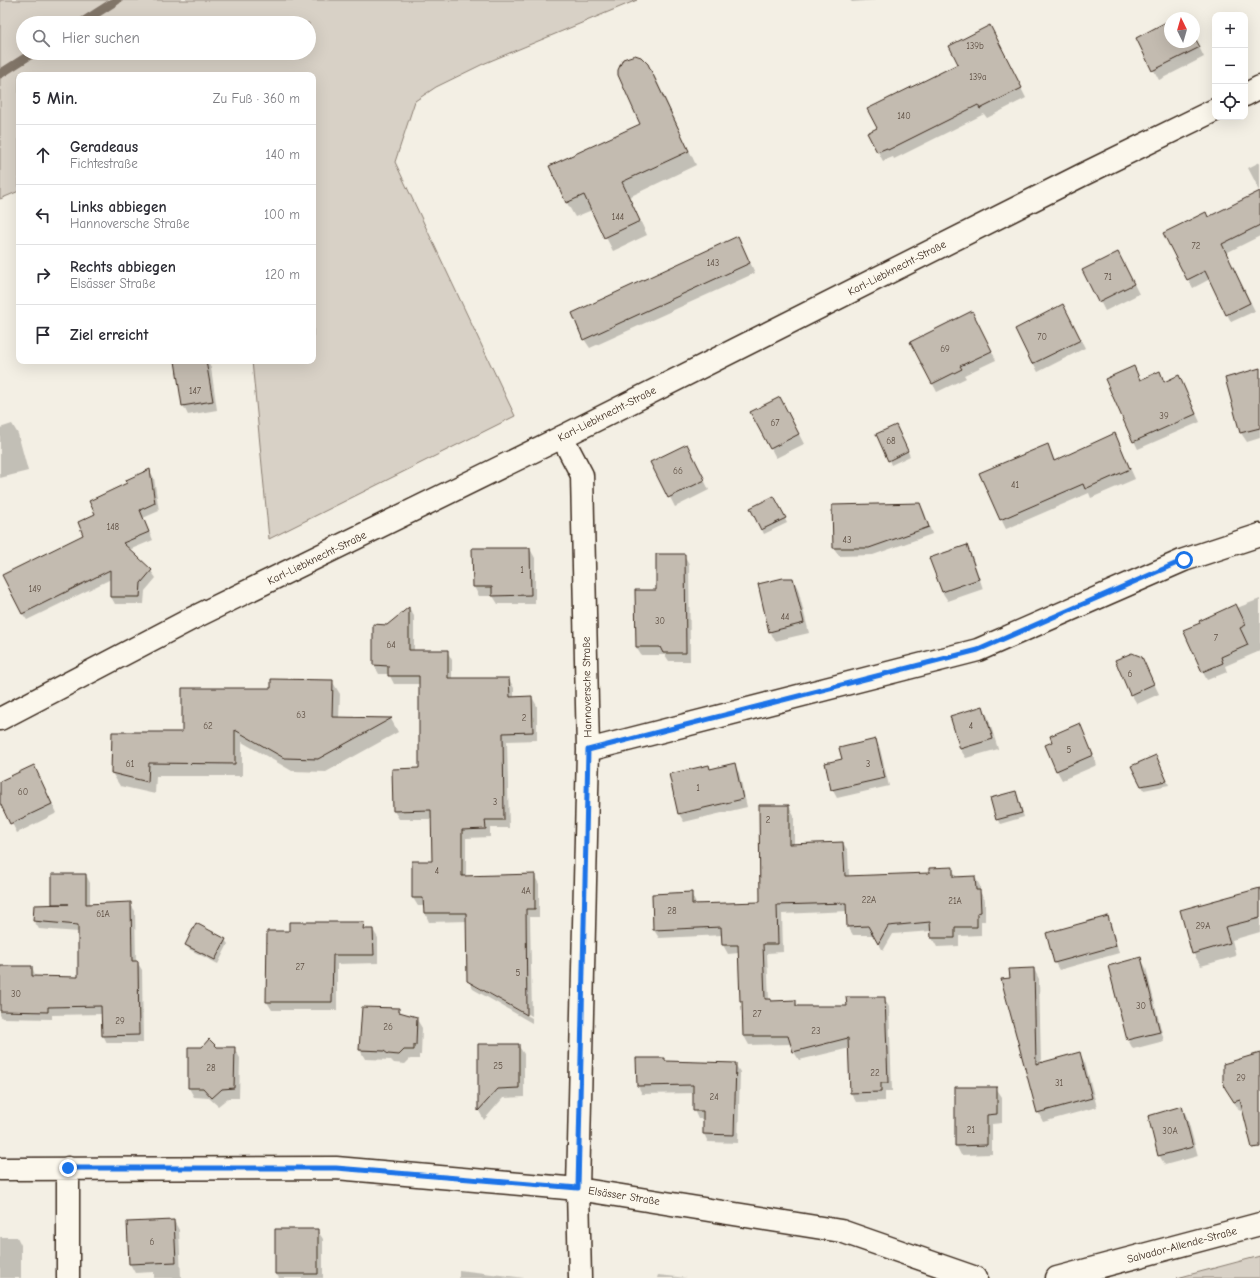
<!DOCTYPE html>
<html lang="de">
<meta charset="utf-8">
<style>
body{margin:0;font-family:"Comic Neue",sans-serif;background:#f2f2f3;color:#2b2b33}
.controls{position:absolute;right:12px;top:12px;display:grid;overflow:hidden;border-radius:8px;box-shadow:0 4px 16px #0002}
.controls button{width:36px;height:36px;display:grid;place-items:center;padding:0;border:0;border-bottom:1px solid #e1e1e2;background:#fff;color:#2b2b33;font:20px sans-serif}
.compass{position:absolute;left:1164px;top:12px;width:36px;height:36px;border-radius:50%;background:#fff;box-shadow:0 4px 16px #0002;rotate:355deg}
.stop{position:absolute;width:12px;height:12px;margin:-9px;border:3px solid #1a73e8;border-radius:50%;background:#fff}
.stop.end{background:#1a73e8;border-color:#fff;box-shadow:0 1px 4px #0008}
.list{margin:0;padding:0;list-style:none}
h2{display:flex;justify-content:space-between;align-items:center;height:52px;margin:0;padding:0 16px;font-size:17px}
h2 small{font-size:13px;font-weight:400;color:#7c7c81}
.list li{display:grid;grid-template-columns:26px 1fr auto;gap:12px;align-items:center;box-sizing:border-box;height:60px;padding:0 16px;border-top:1px solid #e1e1e2}
.list b{display:block;font-size:15px;white-space:nowrap}
.list p{margin:0;font-size:13px;white-space:nowrap;color:#7c7c81}
.list em{font-size:13px;font-style:normal;color:#7c7c81}
.icon{flex:none;width:22px;height:22px;fill:none;stroke:currentColor;stroke-width:2;stroke-linecap:round;stroke-linejoin:round}
.map{position:relative;flex:none;width:1260px;height:1278px;overflow:hidden}
.search{position:absolute;background:#fff;box-shadow:0 4px 16px #0002;left:16px;top:16px;width:300px;height:44px;display:flex;align-items:center;gap:10px;box-sizing:border-box;padding:0 14px;border-radius:22px;color:#7c7c81;font-size:15px}
.panel{position:absolute;background:#fff;box-shadow:0 4px 16px #0002;left:16px;top:72px;width:300px;height:292px;border-radius:8px}
.map>svg:first-child{display:block}
.green{fill:#d8d1c6;stroke:#8a7e72;fill-rule:evenodd}
.shadow{fill:#0003}
.lines{fill:none;stroke-linecap:round;stroke-linejoin:round}
.stream{stroke:#817468;stroke-width:9}
.building{fill:#c3bbb0;stroke:#3b2a1e}
.minor-casing{stroke:#3b2a1e;stroke-width:25}
.tertiary-casing{stroke:#3b2a1e;stroke-width:25}
.minor{stroke:#fbf7ec;stroke-width:22}
.tertiary{stroke:#fbf7ec;stroke-width:22}
.route{stroke:#1a73e8;stroke-width:5}
.labels{text-anchor:middle;dominant-baseline:central;stroke-width:3.5;stroke-linejoin:round;paint-order:stroke}
.number-label{font-size:9px;fill:#5d4e42}
.street-label{font-size:11px;fill:#3b2a1e;stroke:#fbf7ec}
</style>
<div class="map">
<svg width="1260" height="1278" viewBox="0 0 1260 1278">
<rect width="100%" height="100%" fill="#f3efe4"/>
<filter id="ink" filterUnits="userSpaceOnUse"><feTurbulence type="fractalNoise" baseFrequency=".025" numOctaves="2"/><feDisplacementMap in="SourceGraphic" scale="8" xChannelSelector="R" yChannelSelector="G"/><feConvolveMatrix kernelMatrix="1 2 1 2 8 2 1 2 1" color-interpolation-filters="sRGB"/></filter>
<g filter="url(#ink)">
<!-- green -->
<path class="green" d="M0,0H637L483,64L436,87L415,101L395,162L515,416L269,539L252,361H313V75H19V191L0,199ZM23,23H309V53H23Z
M1260,1256V1278H1177Z"/>
<!-- shadow -->
<path class="shadow" d="M850,0H877L852,2Z
M1182,15L1184,18H1177Z
M1170,21V42H1194V37L1204,57L1159,80L1137,38Z
M995,36L1026,98L987,118L984,114L894,159L893,157L883,161L868,133L878,128Z
M648,64L656,79L696,165L629,197L647,235L613,251L592,210L575,217L567,203L550,167L641,125Z
M1260,162V191L1248,168Z
M1260,192V236L1226,253L1255,311L1231,322L1210,279L1193,288L1188,279L1208,218Z
M743,247L755,273L590,348L584,339Z
M1123,262L1139,294L1105,311L1084,270Z
M1068,314L1085,348L1038,372L1016,329Z
M977,320L996,360L964,375L966,378L937,392L911,342Z
M187,361H207L211,368L217,410L188,415L183,405Z
M1260,369V438L1247,442L1241,433Z
M1159,373L1165,383L1179,376L1200,422L1138,449L1134,441L1140,381Z
M785,407L804,444L776,458L752,412Z
M12,424L18,434L28,471L0,478V428Z
M898,431L910,456L891,465L889,460Z
M1115,434L1135,479L1091,498L1089,493L1006,529L1001,519L1048,445L1055,461Z
M692,454L709,490L675,507L652,462Z
M149,470L154,478L159,511L143,518L153,540L129,550L151,571L156,578L145,591L144,604H115L111,597V579L27,620L22,613L84,535L96,515L129,484Z
M776,501L787,523L764,534L751,508Z
M920,504L924,511L932,534L873,555L839,556L834,548L833,506Z
M966,546L972,556L983,589L948,601L942,592L931,559Z
M530,549L535,558V604H498L493,596H479L474,587Z
M684,555L689,564L690,661H669L665,655H641L636,647L657,591Z
M793,579L798,589L809,633L775,641L770,631Z
M1260,599V651L1225,666L1227,672L1207,680L1202,671L1237,608Z
M409,608L414,616V651H447L452,660V679H509L514,688V698L532,697L537,706V740L507,741L509,828H490V837L466,838V877L534,875L539,884V917H530L532,1016L471,982V984L532,1018V1023L473,989L468,980L467,921L429,922L425,913L424,906H418L413,898L433,862L432,819H399L394,811L420,769V684H394L389,674H379L374,665V625L387,626Z
M1142,658L1159,694L1137,704L1131,694Z
M332,681L340,694L339,718L391,719L398,732L326,772L292,771L242,742V776H156L155,794L120,786L112,773L183,733L272,689Z
M983,708L988,717L998,749L966,758L960,749Z
M1079,725L1084,734L1097,765L1062,780L1057,771L1054,742Z
M876,740L880,749L889,786L837,798L832,789L843,760Z
M1156,756L1169,785L1144,790L1142,786Z
M734,765L739,773L747,807L684,822L679,814L709,766L711,770Z
M39,776L57,813L17,833L0,800V782Z
M1016,792L1018,796L1024,817L1000,824L997,819Z
M789,806L794,815V844L843,843L848,851L849,876L930,874L952,868L957,878L975,877L980,886V892L985,900V921H981V935L959,936V946L937,947L932,938V931L893,934L883,951L874,935H853L848,927V911L782,914L783,952L767,953L769,1000L771,1002L795,1001L799,1007H848L884,998L889,1007L892,1091H885V1101L856,1102L851,1093L850,1048L799,1060L794,1052L792,1044L749,1045L744,1036L743,1005L741,1001L739,953L728,954L723,945V935L659,938L654,930L691,893L696,904L761,903Z
M86,875L90,883V904L130,903L135,911L136,962H137L142,970L143,1043H107L103,1035L102,1014L52,1015V1019L2,1018L0,1015V967H32L36,977L79,978V932L39,929L34,921L35,906L54,905L53,904Z
M1260,890V932L1232,940L1236,956L1201,966L1193,953Z
M1107,917L1111,924L1119,953L1059,970L1055,963L1047,934Z
M363,923L367,930H373L378,938V963L337,964V1010H272L267,1002L290,932Z
M225,940L228,944L218,964L189,949L186,945Z
M1140,958L1146,968L1164,1041L1133,1049L1128,1040L1109,966Z
M1034,969L1039,979L1041,1064L1080,1054L1085,1063L1097,1107L1043,1122L1038,1112L1011,979Z
M399,1009L402,1014L416,1018L422,1028L421,1055H419V1059H410L405,1064L394,1063L391,1060L365,1059L360,1050Z
M479,1045H518L524,1054V1097L503,1098L484,1120L479,1111Z
M216,1048H234L240,1058L239,1098H228L218,1106L209,1098L194,1097L189,1088Z
M1260,1054V1106L1240,1111L1231,1098Z
M637,1059H665L666,1062L735,1064L740,1072L738,1143L708,1142L704,1134V1119H698L694,1110V1093L642,1094L638,1086Z
M996,1088L1002,1097V1123L992,1124V1154L961,1155L956,1145Z
M1182,1108L1187,1117L1198,1156L1165,1165L1159,1155Z
M174,1221L179,1230L181,1278H154V1272L135,1273L130,1264Z
M276,1230H317L323,1239V1278H279L276,1274Z
M0,1237H17L21,1245V1278H0Z
M459,1270L525,1278H459Z
M658,1275L687,1278H657Z"/>
<g class="lines">
<!-- stream -->
<path class="stream" d="M81,23L117,0
M0,74L33,53"/>
</g>
<!-- building -->
<path class="building" d="M1170,20V42H1194V36L1200,47L1152,71L1136,38Z
M990,25L1022,88L980,109L978,105L888,150L887,148L877,152L867,133L877,128L867,109L958,64L949,46Z
M635,55L641,57L648,64L689,151L622,182L640,221L604,238L584,195L566,203L549,166L640,124L618,75V70L623,59Z
M1260,191V225L1222,244L1250,303L1226,315L1205,271L1187,280L1163,233L1206,212L1208,217Z
M738,236L750,263L583,340L572,313Z
M1118,252L1134,284L1098,302L1082,270Z
M1063,304L1081,340L1032,364L1015,329Z
M972,311L992,351L960,366L962,369L932,384L910,342Z
M175,361H206L213,401L182,406Z
M1134,366L1140,380L1160,371L1164,382L1179,375L1196,414L1133,442L1105,379Z
M1260,368V428L1240,433L1225,378Z
M780,397L799,434L770,449L750,412Z
M896,425L908,451L888,461L876,434Z
M1115,433L1130,469L1085,489L1083,484L1000,520L979,473L1048,444L1054,461Z
M687,444L705,480L668,498L650,462Z
M150,469L155,503L140,510L149,532L123,543L152,570L141,583L140,597H110V570L22,614L2,575L83,535L78,522L95,514L89,501L127,483L126,480Z
M774,496L786,518L761,530L750,508Z
M920,503L929,527L869,548H833L832,505Z
M967,545L979,579L942,592L929,558Z
M472,548H530L531,595L492,596V587H473Z
M656,554H685L686,653H663L660,647H636L635,590H656Z
M783,578H793L804,623L769,632L758,584Z
M1236,604L1246,625L1240,628L1248,645L1221,657L1223,663L1202,672L1183,630L1200,623L1199,621Z
M409,607V650H448V678H509L510,697L532,696L533,732L503,733L504,820H485L486,829L462,830V876L535,874V909H526L527,1015L467,981L466,913H424L423,898H412V861H432L431,810L393,811L392,769L419,768V676H388V666L373,665V624L387,625Z
M1132,653L1142,657L1154,684L1130,695L1115,660Z
M271,679L333,680L332,717L392,718L318,759L284,758L235,730V764L149,763L148,782L111,773L112,732H182V688H271Z
M983,706L993,739L960,749L950,716Z
M1080,723L1093,755L1056,771L1045,745L1052,742L1050,736Z
M876,739L885,778L831,790L825,763L842,759L839,748Z
M1156,755L1167,781L1141,786L1131,766Z
M735,763L743,799L678,814L669,774L709,765L710,769Z
M34,765L52,804L10,824L0,803V781Z
M1016,791L1022,813L996,820L990,798Z
M759,805H789V844L843,842L845,876L929,873V868L953,867V877L975,876L976,890H980L981,912L977,913V927H955V938H931L930,922L888,926L878,944L868,926L847,927L846,903L777,905L778,944H763L765,999H771V1001L796,1000V1006H847L846,997H885L888,1083H881V1092L850,1093L848,1038L793,1052L788,1036H743L742,1001H740L738,945H722L721,927L653,930L652,894L692,892V904L760,902Z
M52,874H86V904L131,902L132,961H138L139,1035L102,1036L101,1006L48,1007V1012L0,1011V966H32V976L78,977V925L33,921L34,905L69,904H52Z
M1260,888V918L1225,927L1230,943L1192,954L1180,910Z
M1108,916L1116,946L1054,963L1046,933Z
M289,922H364L363,929H373L374,955H333L332,1002H266L267,931H289Z
M196,923L226,939L215,960L185,945Z
M1141,957L1160,1032L1127,1040L1108,966Z
M1034,968L1036,1064L1080,1052L1092,1098L1037,1113L1001,979L1010,978L1009,969Z
M362,1007L399,1008V1012L417,1017L416,1045H414V1050H404L399,1055L388,1054L384,1051L359,1050Z
M209,1039L217,1047H235L234,1088L222,1089L212,1098L203,1088H188V1047H202Z
M478,1044H519V1088L498,1089L478,1111Z
M1260,1053V1147L1252,1148L1240,1100L1234,1102L1225,1088L1223,1080V1064Z
M636,1058H665V1061L736,1063L734,1135L703,1134V1111H693V1085L637,1086Z
M955,1087H997V1114L987,1115V1145L955,1146Z
M1182,1106L1193,1147L1158,1156L1148,1116Z
M174,1220L176,1262L129,1264L127,1222Z
M275,1229H318V1274H275Z"/>
<g class="lines">
<!-- minor casing -->
<g class="minor-casing">
<path id="minor" d="M562,437L582,475L588,750L578,1189L580,1278
M588,750L978,650L1184,560L1260,535
M0,1169L336,1168L578,1189L841,1231L976,1278
M68,1278V1168
M1057,1278L1260,1224"/>
</g>
<!-- tertiary casing -->
<g class="tertiary-casing">
<path id="tertiary" d="M1245,95L1260,87
M0,719L191,619L562,437L1082,175L1215,110"/>
</g>
<!-- minor -->
<use href="#minor" class="minor"/>
<!-- tertiary -->
<use href="#tertiary" class="tertiary"/>
</g>
</g>
<g class="lines" filter="url(#ink)">
<!-- route -->
<path class="route" d="M68,1168H336L578,1188L588,750L978,650L1184,560"/>
</g>
<g class="labels">
<!-- number labels -->
<g class="number-label">
<text x="975" y="46">139b</text>
<text x="978" y="77">139a</text>
<text x="904" y="116">140</text>
<text x="618" y="217">144</text>
<text x="1196" y="246">72</text>
<text x="713" y="263">143</text>
<text x="1108" y="277">71</text>
<text x="1042" y="337">70</text>
<text x="945" y="349">69</text>
<text x="195" y="391">147</text>
<text x="1164" y="416">39</text>
<text x="775" y="423">67</text>
<text x="891" y="441">68</text>
<text x="678" y="471">66</text>
<text x="1015" y="485">41</text>
<text x="113" y="527">148</text>
<text x="847" y="540">43</text>
<text x="522" y="570">1</text>
<text x="35" y="589">149</text>
<text x="785" y="617">44</text>
<text x="660" y="621">30</text>
<text x="1216" y="638">7</text>
<text x="391" y="645">64</text>
<text x="1130" y="674">6</text>
<text x="301" y="715">63</text>
<text x="524" y="718">2</text>
<text x="208" y="726">62</text>
<text x="971" y="726">4</text>
<text x="1069" y="750">5</text>
<text x="130" y="764">61</text>
<text x="868" y="764">3</text>
<text x="698" y="788">1</text>
<text x="23" y="792">60</text>
<text x="495" y="802">3</text>
<text x="768" y="820">2</text>
<text x="437" y="871">4</text>
<text x="526" y="891">4A</text>
<text x="869" y="900">22A</text>
<text x="955" y="901">21A</text>
<text x="672" y="911">28</text>
<text x="103" y="914">61A</text>
<text x="1203" y="926">29A</text>
<text x="300" y="967">27</text>
<text x="518" y="973">5</text>
<text x="16" y="994">30</text>
<text x="1141" y="1006">30</text>
<text x="757" y="1014">27</text>
<text x="120" y="1021">29</text>
<text x="388" y="1027">26</text>
<text x="816" y="1031">23</text>
<text x="498" y="1066">25</text>
<text x="211" y="1068">28</text>
<text x="875" y="1073">22</text>
<text x="1241" y="1078">29</text>
<text x="1059" y="1083">31</text>
<text x="714" y="1097">24</text>
<text x="971" y="1130">21</text>
<text x="1170" y="1131">30A</text>
<text x="152" y="1242">6</text>
</g>
<!-- street labels -->
<g class="street-label">
<text transform="translate(897 268) rotate(-27)">Karl-Liebknecht-Straße</text>
<text transform="translate(607 414) rotate(-27)">Karl-Liebknecht-Straße</text>
<text transform="translate(317 558) rotate(-26)">Karl-Liebknecht-Straße</text>
<text transform="translate(587 687) rotate(-91)">Hannoversche Straße</text>
<text transform="translate(624 1196) rotate(9)">Elsässer Straße</text>
<text transform="translate(1182 1245) rotate(-15)">Salvador-Allende-Straße</text>
</g>
</g>
</svg>
<div class="controls">
<button>+</button>
<button>−</button>
<button><svg class="icon" aria-label="locate" viewBox="0 0 24 24"><circle cx="12" cy="12" r="6"/><path d="M12 2v4M12 18v4M2 12h4M18 12h4"/></svg></button>
</div>
<svg class="compass" viewBox="-18 -18 36 36"><path d="M0-13l5 13h-10z" fill="#e53935"/><path d="M0 13l5-13h-10z" fill="#7c7c81"/></svg>
<div class="stop" style="left:1184px;top:560px"></div>
<div class="stop end" style="left:68px;top:1168px"></div>
<div class="search"><svg class="icon" aria-label="search" viewBox="0 0 24 24"><circle cx="10" cy="10" r="6"/><path d="M15 15l6 6"/></svg>Hier suchen</div>
<section class="panel">
<h2>5 Min.<small>Zu Fuß · 360 m</small></h2>
<ul class="list">
<li><svg class="icon" aria-label="ahead" viewBox="0 0 24 24"><path d="M12 20V5M6 11l6-6 6 6"/></svg><div><b>Geradeaus</b><p>Fichtestraße</p></div><em>140 m</em></li>
<li><svg class="icon" aria-label="left" viewBox="0 0 24 24"><path d="M17 20v-9H6M10 6l-5 5 5 5"/></svg><div><b>Links abbiegen</b><p>Hannoversche Straße</p></div><em>100 m</em></li>
<li><svg class="icon" aria-label="right" viewBox="0 0 24 24"><path d="M7 20v-9h11M14 6l5 5-5 5"/></svg><div><b>Rechts abbiegen</b><p>Elsässer Straße</p></div><em>120 m</em></li>
<li><svg class="icon" aria-label="arrive" viewBox="0 0 24 24"><path d="M6 21V4h12l-3 4 3 4H6"/></svg><div><b>Ziel erreicht</b></div></li>
</ul>
</section>
</div>
